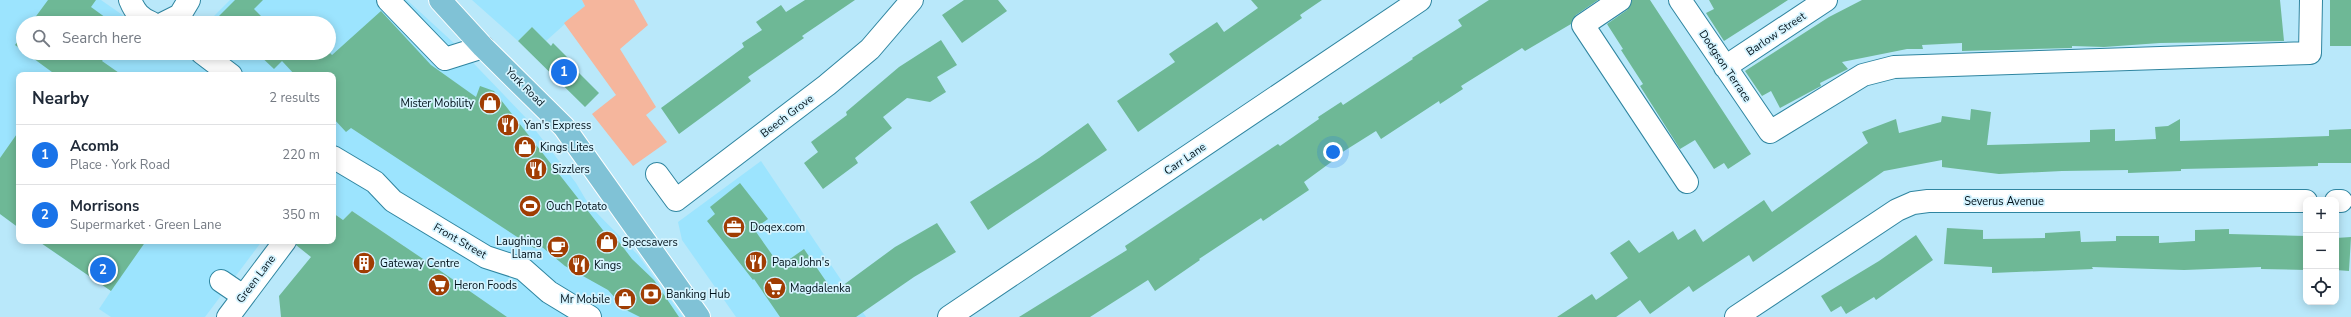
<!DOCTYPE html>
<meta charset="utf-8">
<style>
body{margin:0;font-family:"Nunito Sans",sans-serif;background:#f6f6f7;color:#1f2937}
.controls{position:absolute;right:12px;bottom:12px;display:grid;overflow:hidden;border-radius:8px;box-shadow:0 2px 10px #0003}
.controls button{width:36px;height:36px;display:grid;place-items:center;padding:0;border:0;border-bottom:1px solid #e0e1e3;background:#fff;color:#1f2937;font:20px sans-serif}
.you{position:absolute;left:1333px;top:152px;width:14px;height:14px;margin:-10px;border:3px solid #fff;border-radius:50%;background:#1a73e8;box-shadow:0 0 0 6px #1a73e833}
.badge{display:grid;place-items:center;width:26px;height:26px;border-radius:50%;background:#1a73e8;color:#fff;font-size:13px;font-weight:700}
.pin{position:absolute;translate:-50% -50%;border:2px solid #fff;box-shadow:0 1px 4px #0006}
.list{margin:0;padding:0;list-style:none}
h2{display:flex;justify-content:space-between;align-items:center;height:52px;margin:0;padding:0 16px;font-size:17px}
h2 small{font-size:13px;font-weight:400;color:#747a83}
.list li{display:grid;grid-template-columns:26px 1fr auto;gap:12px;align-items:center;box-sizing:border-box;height:60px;padding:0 16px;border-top:1px solid #e0e1e3}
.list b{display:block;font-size:15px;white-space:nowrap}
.list p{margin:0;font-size:13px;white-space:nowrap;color:#747a83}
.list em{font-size:13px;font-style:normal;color:#747a83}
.icon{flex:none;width:22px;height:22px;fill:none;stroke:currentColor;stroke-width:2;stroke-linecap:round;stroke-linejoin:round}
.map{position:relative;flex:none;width:2351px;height:317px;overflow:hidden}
.search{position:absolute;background:#fff;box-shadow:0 2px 10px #0003;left:16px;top:16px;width:320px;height:44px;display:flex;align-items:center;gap:10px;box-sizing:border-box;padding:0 14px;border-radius:22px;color:#747a83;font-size:15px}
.panel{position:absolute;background:#fff;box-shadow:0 2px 10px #0003;left:16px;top:72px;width:320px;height:172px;border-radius:8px}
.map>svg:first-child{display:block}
.built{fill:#9ce4fe}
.green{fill:#f5b69d}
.building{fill:#6eb896}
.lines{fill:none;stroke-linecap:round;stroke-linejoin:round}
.minor-casing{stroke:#2f85a0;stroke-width:24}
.major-casing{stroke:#fff;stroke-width:24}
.minor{stroke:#fff;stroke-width:22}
.major{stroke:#80c2d6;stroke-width:22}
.labels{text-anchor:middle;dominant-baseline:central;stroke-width:3.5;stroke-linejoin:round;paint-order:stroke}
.street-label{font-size:11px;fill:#00111a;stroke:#d4f3fe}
.poi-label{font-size:11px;fill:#00111a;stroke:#d4f3fe;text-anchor:start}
</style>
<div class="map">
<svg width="2351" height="317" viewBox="0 0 2351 317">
<rect width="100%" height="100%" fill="#b9e8fa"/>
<!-- built -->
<path class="built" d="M0,0H101L134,23H23V53H329V23H207L230,0H407L456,45L526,118L576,183L589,205L638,255L683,317H396L404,246L352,211L343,220L333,213V75H19V228L0,214Z
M472,0H582L585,6L546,41L532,27L518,41Z
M761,161L866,317H736L682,240L678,222Z
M38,241H262L205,317H111L99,309L111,291Z"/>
<!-- green -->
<path class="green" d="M582,0H634L648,25L620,49L656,107L646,115L667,142L633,166L592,114L616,95L564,23L585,6Z"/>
<!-- building -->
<path class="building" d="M48,0H96L91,7L113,23H31Z
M235,0H263L254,9L268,23H226L219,16Z
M805,0H855L802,36L804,38L748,77L751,81L679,134L661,108L744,47L742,43L762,30L756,22L781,5L786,12Z
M964,0H998L1007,11L962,43L942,15Z
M1251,0H1322L1300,15L1302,18L1138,132L1117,101L1175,62L1169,54L1217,22L1224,32L1258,8Z
M1489,0H1598L1576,15L1571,24L1525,51L1522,48L1461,86L1463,89L1440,104L1439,101L1381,139L1376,131L1333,158L1334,160L1304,182L1309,190L1263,221L1261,218L1199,259L1200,260L1155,291L1148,280L1090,317H1019L1127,250L1125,246L1278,144L1280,146L1319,119L1318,117L1341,102L1343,105L1413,59L1412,58L1462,26L1458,20Z
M1632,0H1650L1751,154L1728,169L1724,163L1714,169L1695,140L1680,149L1640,86L1643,84L1621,50L1623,49L1607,24L1627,10Z
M1709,0H1788L1724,41L1706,13L1714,9Z
M1862,0H2280L2284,41L2160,43L2104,47L2072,46V48L1962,51V43L1922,45L1923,49H1907L1842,62L1848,69L1820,83L1821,86L1780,108L1771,91L1762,96L1745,71L1829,17Z
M2330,0H2351V46H2330Z
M381,11L431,65L476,97L480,86L494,91L606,234H613L632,259L654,280L679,317H640L626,310L608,290L565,266L542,247L534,248L351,128L346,132L333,118V75H295L282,61L274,69L257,53H330L332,55Z
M532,27L551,46L553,43L573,63L571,65L599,93L585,107L518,41Z
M23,34V51L15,45Z
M941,40L957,65L937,77L946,92L930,102L907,98L883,117L892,128L855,158L858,163L823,189L804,163L818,152L811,142L847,115L846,112L899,67Z
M26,53H108L102,61L122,75H56Z
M1971,109L1991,112L1987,145L2090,142V130L2115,129V141L2156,139L2155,127L2168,126L2180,119V141L2329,136V130L2351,129V163H2318V166L2181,169V171L2128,173V170L2062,171L1999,174L1942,167V160L1884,171L1753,262L1749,255L1693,292L1689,286L1650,314L1640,300L1616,317H1557L1592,294L1596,300L1628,278L1610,253L1629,240L1639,253L1673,231L1678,240L1695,229L1703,242L1764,200L1772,212L1868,143L1862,132L1896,119L1899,133L1941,122L1942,116L1970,120Z
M1088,123L1107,150L988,230L970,202L1039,158Z
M19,131V228L0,214V158Z
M740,183L768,219L754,229L780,266L804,249L832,290L841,284L842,286L895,247L937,223L956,252L914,277L856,317H780L754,279L753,280L707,221L715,214L710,207Z
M352,211L432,265L507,317H281L279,296L311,257L296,245L297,241H333V213L343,220Z
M1947,228L1983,230V239L2045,238V233L2080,231L2081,242L2116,241V236H2159V243L2195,241V230L2229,229V234L2306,236V270L2261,269V267L2184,270L2092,267L2093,269L1992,273V267L1944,264Z
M1916,235L1933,260L1876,300L1874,297L1846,314L1841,306L1831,312L1821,296L1879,261Z
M2351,237L2349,271L2336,270V238Z
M38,241H146L111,291Z"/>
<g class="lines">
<!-- minor casing -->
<g class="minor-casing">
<path id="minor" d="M130,0C135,12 140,18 152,23
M388,0L445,59L483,47
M1620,0L1583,25L1687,182
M1680,0L1770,132L1863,75L1894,67L2310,53L2311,0
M164,23L180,15L189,0
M202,53L231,75
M1725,67L1826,0
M333,157L375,182L393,201L486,257L523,269L549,292L590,317
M657,174L676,200L827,85L870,49L912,0
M2336,201H2341
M221,281L243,296
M228,317L285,241
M949,317L1420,0
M1736,317L1897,210L1913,203L1928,201H2306"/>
</g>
<!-- major casing -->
<g class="major-casing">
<path id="major" d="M440,0L483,47L564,127L699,317"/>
</g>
<!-- minor -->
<use href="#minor" class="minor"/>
<!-- major -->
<use href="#major" class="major"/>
</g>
<!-- icons -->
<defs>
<g id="shop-disc" transform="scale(1.15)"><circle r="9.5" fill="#a03d03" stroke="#d4f3fe"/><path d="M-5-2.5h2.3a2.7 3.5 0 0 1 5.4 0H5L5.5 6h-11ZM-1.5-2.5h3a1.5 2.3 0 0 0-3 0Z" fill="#fff"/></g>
<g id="restaurant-disc" transform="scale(1.15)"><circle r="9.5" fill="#a03d03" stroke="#d4f3fe"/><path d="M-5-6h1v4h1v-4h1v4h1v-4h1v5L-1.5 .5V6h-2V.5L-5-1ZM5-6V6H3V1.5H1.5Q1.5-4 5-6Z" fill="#fff"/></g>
<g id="stadium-disc" transform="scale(1.15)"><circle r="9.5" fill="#a03d03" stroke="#d4f3fe"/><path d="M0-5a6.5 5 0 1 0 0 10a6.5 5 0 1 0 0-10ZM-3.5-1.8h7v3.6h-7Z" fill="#fff"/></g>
<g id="office-disc" transform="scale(1.15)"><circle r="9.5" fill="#a03d03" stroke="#d4f3fe"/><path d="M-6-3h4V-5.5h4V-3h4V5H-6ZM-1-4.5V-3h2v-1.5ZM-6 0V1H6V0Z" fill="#fff"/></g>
<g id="cafe-disc" transform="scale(1.15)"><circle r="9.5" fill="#a03d03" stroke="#d4f3fe"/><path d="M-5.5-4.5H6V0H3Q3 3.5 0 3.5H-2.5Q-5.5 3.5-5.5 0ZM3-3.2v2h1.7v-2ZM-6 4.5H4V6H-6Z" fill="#fff"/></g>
<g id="building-disc" transform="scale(1.15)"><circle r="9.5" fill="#a03d03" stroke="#d4f3fe"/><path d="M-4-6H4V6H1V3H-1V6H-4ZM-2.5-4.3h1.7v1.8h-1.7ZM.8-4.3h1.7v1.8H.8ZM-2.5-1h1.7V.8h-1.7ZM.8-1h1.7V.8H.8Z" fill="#fff"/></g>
<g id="supermarket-disc" transform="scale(1.15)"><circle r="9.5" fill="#a03d03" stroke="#d4f3fe"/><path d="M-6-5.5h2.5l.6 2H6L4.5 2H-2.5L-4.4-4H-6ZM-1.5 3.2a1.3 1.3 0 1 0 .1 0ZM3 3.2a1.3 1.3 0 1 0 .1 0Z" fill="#fff"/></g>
<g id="bank-disc" transform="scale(1.15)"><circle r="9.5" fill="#a03d03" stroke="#d4f3fe"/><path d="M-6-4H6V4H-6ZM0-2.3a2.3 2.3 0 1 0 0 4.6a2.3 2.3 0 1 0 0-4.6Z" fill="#fff"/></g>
</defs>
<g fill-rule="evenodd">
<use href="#shop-disc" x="490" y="103"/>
<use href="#restaurant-disc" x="508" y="125"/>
<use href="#shop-disc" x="525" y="147"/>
<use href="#restaurant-disc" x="536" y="169"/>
<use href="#stadium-disc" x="530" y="206"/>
<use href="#office-disc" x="734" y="227"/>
<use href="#shop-disc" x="607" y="242"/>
<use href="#cafe-disc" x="558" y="247"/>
<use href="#restaurant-disc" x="756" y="262"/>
<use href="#building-disc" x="364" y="263"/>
<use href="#restaurant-disc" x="579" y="265"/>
<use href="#supermarket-disc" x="439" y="285"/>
<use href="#supermarket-disc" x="775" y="288"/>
<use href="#bank-disc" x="651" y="294"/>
<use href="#shop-disc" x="625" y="299"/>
</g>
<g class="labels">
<!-- street labels -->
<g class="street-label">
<text transform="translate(1776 34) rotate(-34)">Barlow Street</text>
<text transform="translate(1725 66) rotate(56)">Dodgson Terrace</text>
<text transform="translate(525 87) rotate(45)">York Road</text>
<text transform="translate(787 116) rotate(-37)">Beech Grove</text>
<text transform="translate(1185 159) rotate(-34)">Carr Lane</text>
<text x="2004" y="201">Severus Avenue</text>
<text transform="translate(460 241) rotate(30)">Front Street</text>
<text transform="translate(256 279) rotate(-53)">Green Lane</text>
</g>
<!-- poi labels -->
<g class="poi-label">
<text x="474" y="103" text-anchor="end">Mister Mobility</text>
<text x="524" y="125">Yan's Express</text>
<text x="540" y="147">Kings Lites</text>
<text x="552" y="169">Sizzlers</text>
<text x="546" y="206">Ouch Potato</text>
<text x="750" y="227">Doqex.com</text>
<text x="542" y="241" text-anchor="end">Laughing<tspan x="542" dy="13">Llama</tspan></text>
<text x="622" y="242">Specsavers</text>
<text x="772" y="262">Papa John's</text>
<text x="380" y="263">Gateway Centre</text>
<text x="594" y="265">Kings</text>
<text x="454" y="285">Heron Foods</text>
<text x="790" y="288">Magdalenka</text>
<text x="666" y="294">Banking Hub</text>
<text x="610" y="299" text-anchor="end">Mr Mobile</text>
</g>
</g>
</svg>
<div class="controls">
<button>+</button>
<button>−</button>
<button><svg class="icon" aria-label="locate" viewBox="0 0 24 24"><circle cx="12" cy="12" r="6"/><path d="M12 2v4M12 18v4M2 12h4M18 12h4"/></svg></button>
</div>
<div class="you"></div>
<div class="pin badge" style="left:564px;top:72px">1</div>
<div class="pin badge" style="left:103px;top:270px">2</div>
<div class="search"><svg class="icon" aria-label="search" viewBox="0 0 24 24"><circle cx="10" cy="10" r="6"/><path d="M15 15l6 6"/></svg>Search here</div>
<section class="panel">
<h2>Nearby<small>2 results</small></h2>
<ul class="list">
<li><span class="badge">1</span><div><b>Acomb</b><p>Place · York Road</p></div><em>220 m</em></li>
<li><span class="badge">2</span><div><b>Morrisons</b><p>Supermarket · Green Lane</p></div><em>350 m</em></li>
</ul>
</section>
</div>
